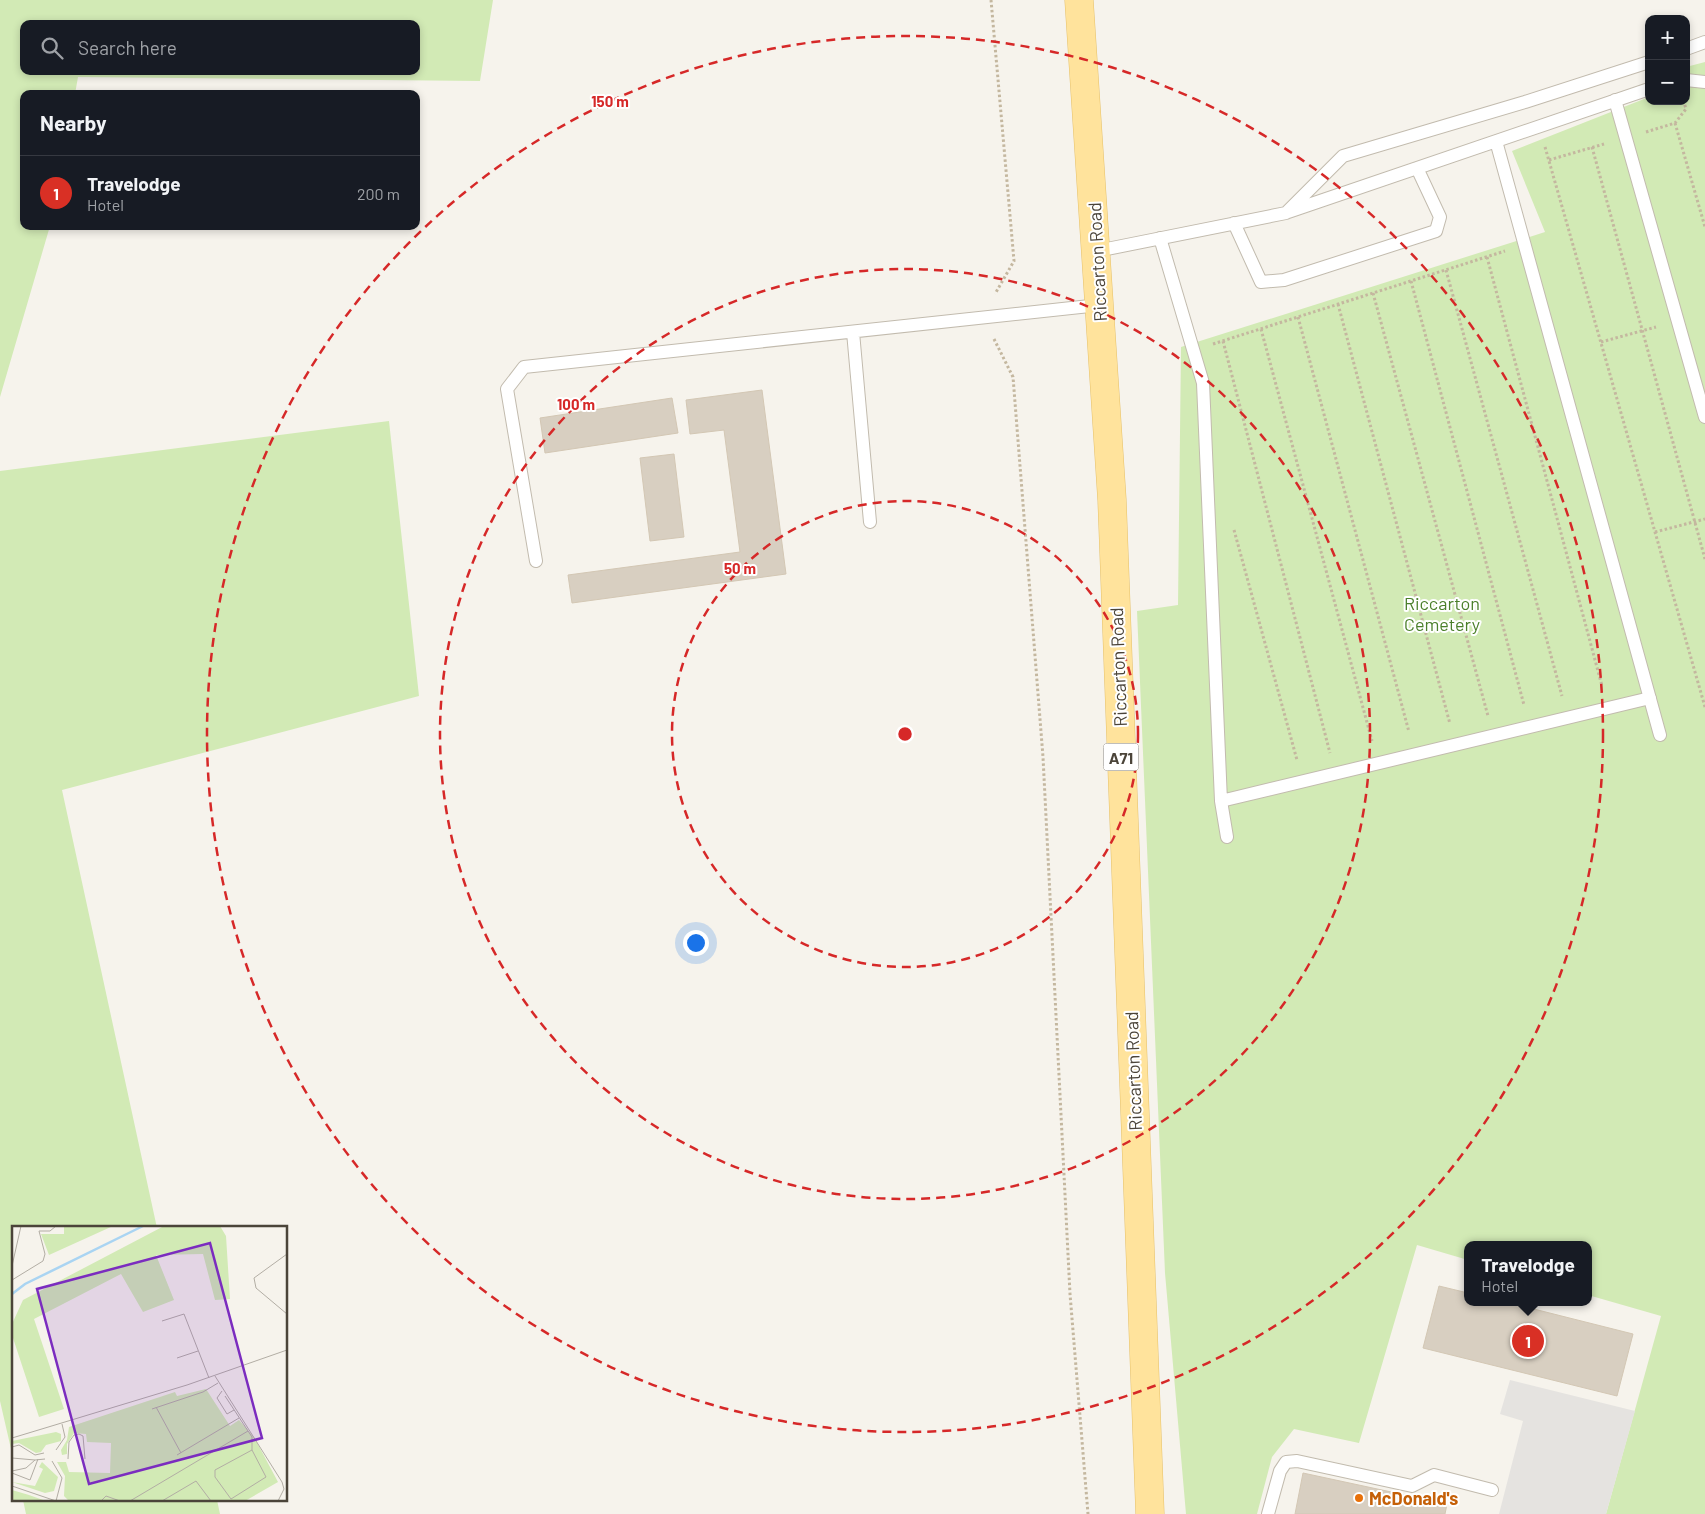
<!DOCTYPE html>
<meta charset="utf-8">
<style>
body{margin:0;font-family:Barlow,sans-serif;background:#20242c;color:#f1f3f6}
.controls{position:absolute;right:15px;top:15px;display:grid;overflow:hidden;border-radius:10px;box-shadow:0 2px 8px #0003}
.controls button{width:45px;height:45px;display:grid;place-items:center;padding:0;border:0;border-bottom:1px solid #363941;background:#171b24;color:#f1f3f6;font:25px sans-serif}
.you{position:absolute;left:695px;top:942px;width:18px;height:18px;margin:-12px;border:4px solid #fff;border-radius:50%;background:#1a73e8;box-shadow:0 0 0 8px #1a73e833}
.badge{display:grid;place-items:center;width:32px;height:32px;border-radius:50%;background:#d93025;color:#fff;font-size:16px;font-weight:700}
.pin{position:absolute;translate:-50% -50%;border:2px solid #fff;box-shadow:0 1px 5px #0006}
.popup{position:absolute;left:1464px;top:1241px;width:128px;height:65px;box-sizing:border-box;display:grid;place-content:center;border-radius:10px;background:#171b24;filter:drop-shadow(0 1px 4px #0005);font-size:16px;white-space:nowrap;color:#9ea1a6}
.popup b{font-size:19px;color:#f1f3f6}
.popup::after{content:'';position:absolute;left:50%;top:100%;margin-left:-10px;border:10px solid transparent;border-top-color:#171b24}
.list{margin:0;padding:0;list-style:none}
h2{display:flex;justify-content:space-between;align-items:center;height:65px;margin:0;padding:0 20px;font-size:21px}
h2 small{font-size:16px;font-weight:400;color:#9ea1a6}
.list li{display:grid;grid-template-columns:32px 1fr auto;gap:15px;align-items:center;box-sizing:border-box;height:75px;padding:0 20px;border-top:1px solid #363941}
.list b{display:block;font-size:19px;white-space:nowrap}
.list p{margin:0;font-size:16px;white-space:nowrap;color:#9ea1a6}
.list em{font-size:16px;font-style:normal;color:#9ea1a6}
.icon{flex:none;width:28px;height:28px;fill:none;stroke:currentColor;stroke-width:2;stroke-linecap:round;stroke-linejoin:round}
.map{position:relative;flex:none;width:1705px;height:1514px;overflow:hidden}
.search{position:absolute;background:#171b24;box-shadow:0 2px 8px #0003;left:20px;top:20px;width:400px;height:55px;display:flex;align-items:center;gap:12px;box-sizing:border-box;padding:0 18px;border-radius:10px;color:#9ea1a6;font-size:19px}
.panel{position:absolute;background:#171b24;box-shadow:0 2px 8px #0003;left:20px;top:90px;width:400px;height:140px;border-radius:10px}
.map>svg:first-child{display:block}
.green{fill:#d2eab5;fill-rule:evenodd}
.parking{fill:#e5e3e0}
.building{fill:#d8cfc1;stroke:#d3c7b4}
.lines{fill:none;stroke-linecap:round;stroke-linejoin:round}
.service-casing{stroke:#c2bbae;stroke-width:14}
.primary-casing{stroke:#e6c16a;stroke-width:29}
.path{stroke:#c4b79f;stroke-width:3;stroke-dasharray:2.5 2.5;stroke-linecap:butt}
.service{stroke:#fff;stroke-width:12}
.primary{stroke:#ffe39c;stroke-width:28}
.ring{fill:none;stroke:#d62828;stroke-width:2.5;stroke-dasharray:9 6}
.food-dot{fill:#e8710a;stroke:#fff;stroke-width:2}
.labels{text-anchor:middle;dominant-baseline:central;stroke-width:4;stroke-linejoin:round;paint-order:stroke}
.shield{fill:#fff;stroke:#817c74;stroke-width:1}
.shield-label{font-size:16px;font-weight:bold;fill:#4b4439}
.street-label{font-size:18px;fill:#4b4439;stroke:#fff}
.park-label{font-size:18px;fill:#4a7f2a;stroke:#fff}
.food-label{font-size:18px;font-weight:bold;fill:#c56008;stroke:#fff;text-anchor:start}
.inset-river{fill:none;stroke:#a9d4f2;stroke-width:2.5}
.inset-road{fill:none;stroke:#b2ada4;stroke-width:1}
.view{fill:#7b2cbf;fill-opacity:0.15;stroke:#7b2cbf;stroke-width:2.5}
.inset-edge{fill:none;stroke:#4b4439;stroke-width:2.5}
.centre{fill:#d62828;stroke:#fff;stroke-width:2.5}
.ring-label{font-size:15px;text-anchor:middle;font-weight:bold;fill:#d62828;stroke:#fff;stroke-width:4;stroke-linejoin:round;paint-order:stroke}
</style>
<div class="map">
<svg width="1705" height="1514" viewBox="0 0 1705 1514">
<rect width="100%" height="100%" fill="#f6f3ec"/>
<!-- green -->
<path class="green" d="M0,0H493L480,81L78,77L75,94H24V226H50L0,397ZM24,24H416V71H24Z
M1705,62V1514H1606L1661,1316L1588,1295V1245H1468V1260L1417,1245L1359,1443L1294,1429L1272,1457L1257,1514H1186L1165,1273L1137,611L1178,605L1181,347L1545,232L1512,151L1649,97V101H1686V67Z
M389,421L419,696L62,790L157,1228H14V1462L0,1401V471Z
M23,1500H217L220,1514H26Z"/>
<!-- parking -->
<path class="parking" d="M1510,1380L1635,1411L1606,1514H1499L1523,1421L1500,1414Z"/>
<!-- building -->
<path class="building" d="M762,390L786,574L572,603L568,575L740,552L724,430L690,434L686,400Z
M672,398L678,433L545,453L540,418Z
M674,454L684,537L650,541L640,458Z
M1439,1286L1468,1293V1302H1506L1633,1334L1617,1396L1423,1348Z
M1303,1473L1447,1504L1445,1514H1295Z"/>
<g class="lines">
<!-- service casing -->
<g class="service-casing">
<path id="service" d="M1686,49L1705,42
M1686,80L1705,82
M1615,100L1705,417
M1496,141L1660,735
M1288,212L1649,89
M1234,223L1261,282L1284,280L1436,231L1440,217L1417,168
M1160,238L1203,383L1221,801L1227,837
M1097,251L1286,213L1343,156L1525,102L1649,62
M853,332L870,522
M536,561L507,389L524,367L1099,305
M1221,801L1650,698
M1268,1514L1280,1471L1286,1462L1297,1461L1412,1486L1434,1475L1492,1490"/>
</g>
<!-- primary casing -->
<g class="primary-casing">
<path id="primary" d="M1079,0L1112,500L1150,1514"/>
</g>
<!-- path -->
<path class="path" d="M991,0L1014,261L995,294
M1675,123L1705,227
M1646,132L1675,123L1686,109L1684,102
M1545,147L1705,707
M1592,147L1705,559
M1549,160L1604,144
M1487,257L1602,686
M1446,270L1562,696
M1411,281L1524,705
M1373,293L1488,716
M1338,304L1450,724
M1298,317L1409,732
M1261,329L1372,741
M994,339L1013,377L1043,757L1070,1294L1088,1514
M1223,341L1330,753
M1601,342L1656,327
M1213,344L1505,251
M1234,530L1297,760
M1655,532L1705,519"/>
<!-- service -->
<use href="#service" class="service"/>
<!-- primary -->
<use href="#primary" class="primary"/>
</g>
<!-- distance rings -->
<g class="ring">
<circle cx="905" cy="734" r="233"/>
<circle cx="905" cy="734" r="465"/>
<circle cx="905" cy="734" r="698"/>
</g>
<!-- markers -->
<circle class="food-dot" cx="1359" cy="1498" r="5"/>
<g class="labels">
<!-- shield labels -->
<rect class="shield" x="1103.5" y="743.5" width="35" height="27" rx="4"/>
<g class="shield-label">
<text x="1121" y="757">A71</text>
</g>
<!-- street labels -->
<g class="street-label">
<text transform="translate(1097 262) rotate(-93)">Riccarton Road</text>
<text transform="translate(1118 667) rotate(-92)">Riccarton Road</text>
<text transform="translate(1133 1071) rotate(-92)">Riccarton Road</text>
</g>
<!-- park labels -->
<g class="park-label">
<text x="1442" y="603">Riccarton<tspan x="1442" dy="21">Cemetery</tspan></text>
</g>
<!-- food labels -->
<g class="food-label">
<text x="1369" y="1498">McDonald's</text>
</g>
</g>
<!-- overview -->
<g transform="translate(12 1226)">
<rect width="275" height="275" fill="#f6f3ec"/>
<path d="M52,0H101L37,29L29,8H52ZM152,0H208L214,10L218,73L203,74L191,28L144,29L162,74L131,86L109,48L22,93L52,183L27,191L0,109V98L11,74ZM194,163L218,200L227,194L242,211L266,256L233,275H57L52,270L53,250L45,236H54L57,246L98,247L99,217L75,216L74,208L62,207L55,218V228L50,229L49,224L55,214L57,201L163,166L165,170ZM44,206L49,208V215L34,219L29,226L24,227L7,217L0,218V215ZM30,236L46,251L42,265L33,267L0,256L23,260L31,243L27,241ZM0,264L17,269L34,275H0Z" fill="#d2eab5"/>
<path class="inset-river" d="M0,68L13,58L131,0"/>
<path class="inset-road" d="M275,28L242,52L244,62L275,88M0,40L9,0M0,54L31,35L33,28L27,5H38L44,0M150,95L172,88L197,152M165,132L186,125M203,150L270,256L272,263L266,275M210,165L205,172L215,188L222,184M213,170L240,211V224L254,251L219,273L203,251V244L240,224M144,181L169,227M140,183L191,166L206,157M0,212L175,159L275,124M0,221L7,219L23,229L32,227M44,224L53,211L50,198M165,229L227,192M0,232L23,234M56,233L57,216L62,209L67,208L71,210L73,233M40,235L50,252L44,275M0,245L14,242L23,234L33,233M0,247L18,254L26,233M0,260L44,275M89,275L94,270L108,275M118,275L236,205M150,275L184,255L199,275"/>
<path class="view" d="M198,17L250,212L77,258L25,63Z"/>
<rect width="275" height="275" class="inset-edge"/>
</g>
<circle cx="905" cy="734" r="8" class="centre"/>
<g class="ring-label">
<text x="610" y="107">150 m</text>
<text x="576" y="410">100 m</text>
<text x="740" y="574">50 m</text>
</g>
</svg>
<div class="controls">
<button>+</button>
<button>−</button>
</div>
<div class="you"></div>
<div class="pin badge" style="left:1528px;top:1341px">1</div>
<div class="popup"><b>Travelodge</b>Hotel</div>
<div class="search"><svg class="icon" aria-label="search" viewBox="0 0 24 24"><circle cx="10" cy="10" r="6"/><path d="M15 15l6 6"/></svg>Search here</div>
<section class="panel">
<h2>Nearby<small></small></h2>
<ul class="list">
<li><span class="badge">1</span><div><b>Travelodge</b><p>Hotel</p></div><em>200 m</em></li>
</ul>
</section>
</div>
